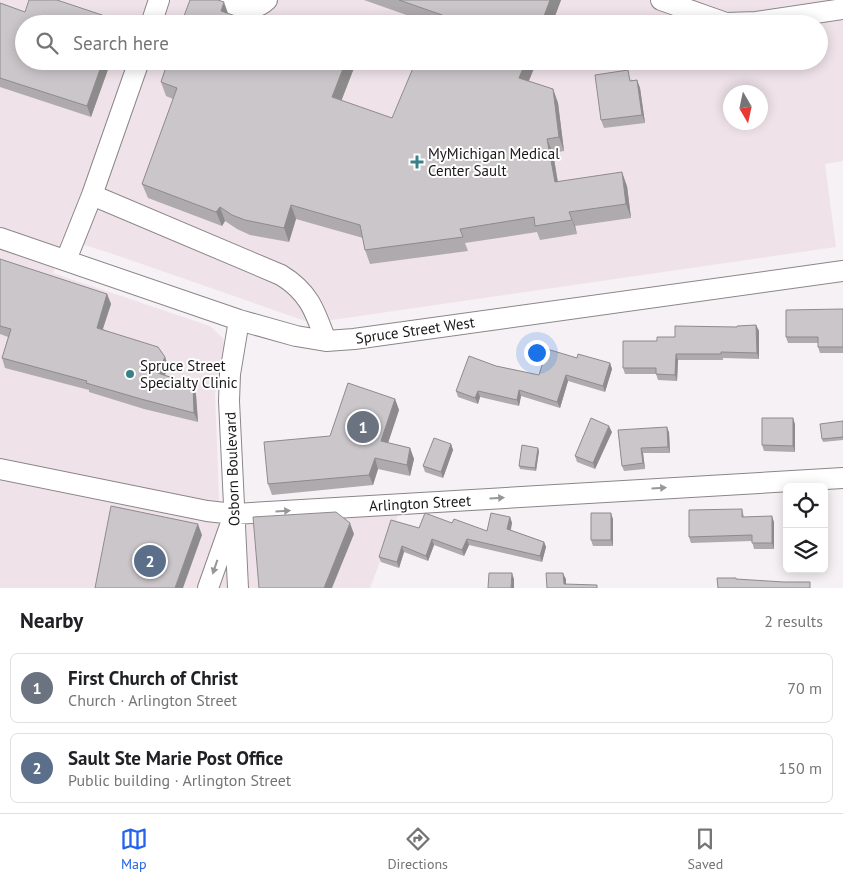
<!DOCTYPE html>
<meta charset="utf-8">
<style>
body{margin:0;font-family:"PT Sans",sans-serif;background:#f2f2f2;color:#202124}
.controls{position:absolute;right:15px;bottom:15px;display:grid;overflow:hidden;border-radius:8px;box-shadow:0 2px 12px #0003}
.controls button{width:45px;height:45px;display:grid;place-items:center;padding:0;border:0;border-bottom:1px solid #e0e0e0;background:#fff;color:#202124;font:25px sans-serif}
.compass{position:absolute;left:723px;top:85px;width:45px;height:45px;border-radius:50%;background:#fff;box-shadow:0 2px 12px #0003;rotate:171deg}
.you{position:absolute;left:536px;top:352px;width:18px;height:18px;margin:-12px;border:4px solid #fff;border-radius:50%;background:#1a73e8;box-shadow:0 0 0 8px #1a73e833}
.badge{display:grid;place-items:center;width:32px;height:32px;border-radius:50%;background:#2563eb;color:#fff;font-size:16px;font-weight:700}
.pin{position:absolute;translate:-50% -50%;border:2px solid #fff;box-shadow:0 1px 5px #0006}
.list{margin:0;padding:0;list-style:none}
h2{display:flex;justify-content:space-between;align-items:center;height:65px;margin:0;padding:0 20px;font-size:21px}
h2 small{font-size:16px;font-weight:400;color:#757577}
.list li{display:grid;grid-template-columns:32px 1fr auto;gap:15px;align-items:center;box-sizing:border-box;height:70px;margin:0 10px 10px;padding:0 10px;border:1px solid #e0e0e0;border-radius:8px}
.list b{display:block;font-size:19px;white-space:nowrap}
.list p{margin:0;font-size:16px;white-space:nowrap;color:#757577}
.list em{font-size:16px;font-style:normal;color:#757577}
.icon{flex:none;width:28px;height:28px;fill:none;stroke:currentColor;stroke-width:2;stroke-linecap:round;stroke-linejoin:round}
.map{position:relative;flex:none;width:843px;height:588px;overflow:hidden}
.search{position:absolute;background:#fff;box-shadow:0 2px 12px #0003;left:15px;right:15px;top:15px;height:55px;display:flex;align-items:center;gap:12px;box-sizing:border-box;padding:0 18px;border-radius:28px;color:#757577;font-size:19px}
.sheet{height:225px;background:#fff}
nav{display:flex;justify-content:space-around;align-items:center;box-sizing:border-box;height:70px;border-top:1px solid #e0e0e0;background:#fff;font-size:14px;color:#757577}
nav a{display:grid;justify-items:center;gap:2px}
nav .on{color:#2563eb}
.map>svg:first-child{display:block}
.built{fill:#efe3e9;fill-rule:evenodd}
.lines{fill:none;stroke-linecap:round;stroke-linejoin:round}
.minor-casing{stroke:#8b8689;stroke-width:22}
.minor{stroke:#fff;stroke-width:20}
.wall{fill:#afaaad}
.shaded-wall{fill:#8e8b8d}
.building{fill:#cbc6c9;stroke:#8e8b8d}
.oneway{fill:#989798}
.poi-dot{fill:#398188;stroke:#fff;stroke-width:2}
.labels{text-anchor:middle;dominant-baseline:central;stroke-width:4;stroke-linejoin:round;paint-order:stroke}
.poi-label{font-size:15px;fill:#1a1819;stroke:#fff;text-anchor:start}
.street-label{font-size:15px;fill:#1a1819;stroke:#fff}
</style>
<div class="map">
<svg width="843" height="588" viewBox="0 0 843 588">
<rect width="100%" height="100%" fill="#f6f1f4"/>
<!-- built -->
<path class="built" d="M0,0H843V161L825,164L836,247L311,323L113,254L62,238L53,273L210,326L223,338L225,350L215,393L220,522L398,515L370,588H0ZM24,24H819V61H24ZM730,92H760V122H730Z"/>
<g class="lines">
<!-- minor casing -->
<g class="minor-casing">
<path id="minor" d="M219,0C235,6 253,14 267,0
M661,0L726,23L756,22L843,9
M151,24L159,0
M92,195L281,275C309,292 315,311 326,341
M0,238L239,320L296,336L326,341L354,339L843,271
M66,260L92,195L139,61
M0,469L207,511L234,514L843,478
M208,588L231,523
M238,588L229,401L230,374L239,320"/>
</g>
<!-- minor -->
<use href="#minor" class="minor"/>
</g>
<!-- wall -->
<path class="wall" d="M364,0H561L552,24H432Z
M0,3L25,12L117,20L118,24L24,61H111L91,117L0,87Z
M168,61H352L354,68L341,101L392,118L445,65L537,61L529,81L553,89L558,103L564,151L553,153L558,182L627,186L631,218L575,226L577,234L540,240L537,232L465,243L468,251L370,264L365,250L363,238L296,219L289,242L250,235L237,229L225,221L222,226L148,198L142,184L173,99L166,96L161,82Z
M632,79V80H637L640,88L645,123L604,128L601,120Z
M0,259L107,294L111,304L103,329L165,357L168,366L165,375L193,385L196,395L198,422L144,409L89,392V390L5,368L2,358L8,337L0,334Z
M843,309V353H820L818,347V343H788L786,337Z
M756,325L759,331V359L723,358V360H678L677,381L658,380L656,374H625L623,368L657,341L737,327Z
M577,358L610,363L612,369L605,392L568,381L560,408L521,396L519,406L480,397L478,404L458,397L456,391L496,366L539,375Z
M395,399L399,410L388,443L410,448L414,459L410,476L378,469L373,485L272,495L268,484L330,436Z
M843,421V440L823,442L822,439Z
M795,424V452L764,451L762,445Z
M618,430L669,432L670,453H643L645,469L624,471L622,466Z
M612,432L595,469L577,462L575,456Z
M451,444L453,450L443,478L425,472L423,466Z
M539,451L536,471L520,469L519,466Z
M742,509L744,517L774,522V549H754L752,541L691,543L689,537Z
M510,517L512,523L511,530L544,542L546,547L542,562L469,545L464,556L434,545L428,561L404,552L399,568L381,562L379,557L419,528L452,523L487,531Z
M613,519V546H593L591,540Z"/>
<!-- shaded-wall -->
<path class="shaded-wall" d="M550,0H561L552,24H541Z
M224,2L229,16L221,11Z
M103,61H111L91,117L87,106Z
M346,61H352L354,68L337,112L332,97Z
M526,61H537L524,92L519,78Z
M637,80L640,88L645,123L642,115Z
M553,89L558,103L564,151L559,137Z
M547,139L553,153L560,196L555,182Z
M622,172L627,186L631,218L626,204Z
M291,205L296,219L289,242L284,228Z
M220,207L225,221L222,226L216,212Z
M569,212L575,226L577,234L572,220Z
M107,294L111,304L100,337L97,328Z
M756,325L759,331V359L757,353Z
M676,354L678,360L677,381L675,375Z
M165,357L168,366L162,383L158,373Z
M610,363L612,369L605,392L603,386Z
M566,375L568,381L560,408L557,402Z
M193,385L196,395L198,422L194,413Z
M519,390L521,396L519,406L517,400Z
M478,391L480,397L478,404L475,398Z
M395,399L399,410L385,452L381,441Z
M793,418L795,424V452L793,446Z
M609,426L612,432L595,469L593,463Z
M667,427L669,432L670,453L668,447Z
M451,444L453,450L443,478L441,472Z
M410,448L414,459L410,476L407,465Z
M538,448L539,451L536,471L535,468Z
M641,448L643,453L645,469L643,463Z
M375,458L378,469L373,485L369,475Z
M611,513L613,519V546L611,540Z
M772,516L774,522V549L772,543Z
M510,517L512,523L509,535L507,529Z
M350,523L354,534L332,588H324Z
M198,524L202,535L183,588H175Z
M432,539L434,545L428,561L426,556Z
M467,539L469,545L464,556L462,550Z
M544,542L546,547L542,562L540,556Z
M402,546L404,552L399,568L397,562Z
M512,573L514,579V588H511Z
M563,573L566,579V588L564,584Z"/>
<!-- building -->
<path class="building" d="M29,0H57L117,20L116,24H24V61H103L87,106L0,78V3L25,12Z
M190,0H218L224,2L221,11L259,24H181Z
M399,0H550L541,24H461L462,22Z
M168,61H346L332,97L392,118L416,61H436L445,65L446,61H526L519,78L553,89L559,137L547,139L555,182L622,172L626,204L569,212L572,220L535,226L534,217L460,229L463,237L365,250L360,225L291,205L284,228L245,220L232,215L220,207L216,212L142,184L177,88L161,82Z
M628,70L630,81L637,80L642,115L601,120L595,75Z
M0,259L107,294L97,328L158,347L165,357L158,373L193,385L194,413L141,399L86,383L87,381L2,358L11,329L0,326Z
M843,309V347H818V337H786V310Z
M756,325L757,353L721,352V354H676L675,375L656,374V368H623V341H657V337H675V326L737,327V326Z
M547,349L577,358L578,354L610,363L603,386L566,375L557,402L519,390L517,400L478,391L475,398L456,391L469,356L496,366L539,375Z
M348,383L395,399L381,441L410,448L407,465L375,458L369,475L268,484L264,442L330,436Z
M591,418L609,426L593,463L575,456Z
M762,418H793V446L762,445Z
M843,421V437L822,439L820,424Z
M667,427L668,447L641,448L643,463L622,466L618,430Z
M434,438L451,444L441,472L423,466Z
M522,445L538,448L535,468L519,466Z
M111,506L198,524L175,588H95Z
M742,509V517L772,516V543H752V535L689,537V510Z
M336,512L350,523L324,588H259L253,517Z
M425,513L452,523L454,519L487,531L491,513L510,517L507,529L544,542L540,556L467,539L462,550L432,539L426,556L402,546L397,562L379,557L391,520L419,528Z
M591,513H611V540H591Z
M489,573H512L511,588H488Z
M546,573H563L564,584L597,585V588H547Z
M717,578H736V579L784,582H810V588H718Z"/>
<!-- one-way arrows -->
<defs><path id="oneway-solid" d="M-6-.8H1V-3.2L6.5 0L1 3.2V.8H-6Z" transform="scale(1.25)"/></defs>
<g class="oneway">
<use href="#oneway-solid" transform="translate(659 488) rotate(-3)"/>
<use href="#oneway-solid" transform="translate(497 498) rotate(-3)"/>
<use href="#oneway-solid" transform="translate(283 511) rotate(-3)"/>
<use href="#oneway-solid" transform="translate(215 567) rotate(109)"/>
</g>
<!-- markers -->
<g class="poi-dot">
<path d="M414.5 154.5h5v5h5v5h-5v5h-5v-5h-5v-5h5z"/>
<circle cx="130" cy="374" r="5"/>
</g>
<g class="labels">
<!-- poi labels -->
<g class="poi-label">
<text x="428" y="153">MyMichigan Medical<tspan x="428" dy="17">Center Sault</tspan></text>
<text x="140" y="365">Spruce Street<tspan x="140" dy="17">Specialty Clinic</tspan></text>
</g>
<!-- street labels -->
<g class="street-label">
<text transform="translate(415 330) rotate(-8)">Spruce Street West</text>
<text transform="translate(232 469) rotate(-92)">Osborn Boulevard</text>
<text transform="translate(420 503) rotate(-3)">Arlington Street</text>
</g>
</g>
</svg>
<div class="controls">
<button><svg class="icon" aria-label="locate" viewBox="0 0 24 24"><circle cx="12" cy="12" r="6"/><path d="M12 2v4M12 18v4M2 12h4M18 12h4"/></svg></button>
<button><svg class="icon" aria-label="layers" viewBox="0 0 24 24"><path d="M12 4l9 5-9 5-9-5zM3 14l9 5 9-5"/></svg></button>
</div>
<svg class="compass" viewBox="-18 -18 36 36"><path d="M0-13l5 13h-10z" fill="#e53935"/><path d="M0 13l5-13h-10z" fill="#757577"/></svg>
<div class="you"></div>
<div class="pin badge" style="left:363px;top:427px;background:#6b7280">1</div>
<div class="pin badge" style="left:150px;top:561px;background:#5c6f8a">2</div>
<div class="search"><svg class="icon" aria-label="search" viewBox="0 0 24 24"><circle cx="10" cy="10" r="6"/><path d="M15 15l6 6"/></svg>Search here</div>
</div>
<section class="sheet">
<h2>Nearby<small>2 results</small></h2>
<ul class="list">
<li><span class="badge" style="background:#6b7280">1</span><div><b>First Church of Christ</b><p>Church · Arlington Street</p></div><em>70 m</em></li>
<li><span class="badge" style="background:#5c6f8a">2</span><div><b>Sault Ste Marie Post Office</b><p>Public building · Arlington Street</p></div><em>150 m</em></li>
</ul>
</section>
<nav>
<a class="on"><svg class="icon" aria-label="map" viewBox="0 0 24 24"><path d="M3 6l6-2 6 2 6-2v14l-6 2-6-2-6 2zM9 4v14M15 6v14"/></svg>Map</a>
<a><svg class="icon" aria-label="directions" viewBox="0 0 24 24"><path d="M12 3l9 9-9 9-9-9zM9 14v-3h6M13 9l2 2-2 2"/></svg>Directions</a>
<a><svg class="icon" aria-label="saved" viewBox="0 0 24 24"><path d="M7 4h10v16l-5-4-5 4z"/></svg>Saved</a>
</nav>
